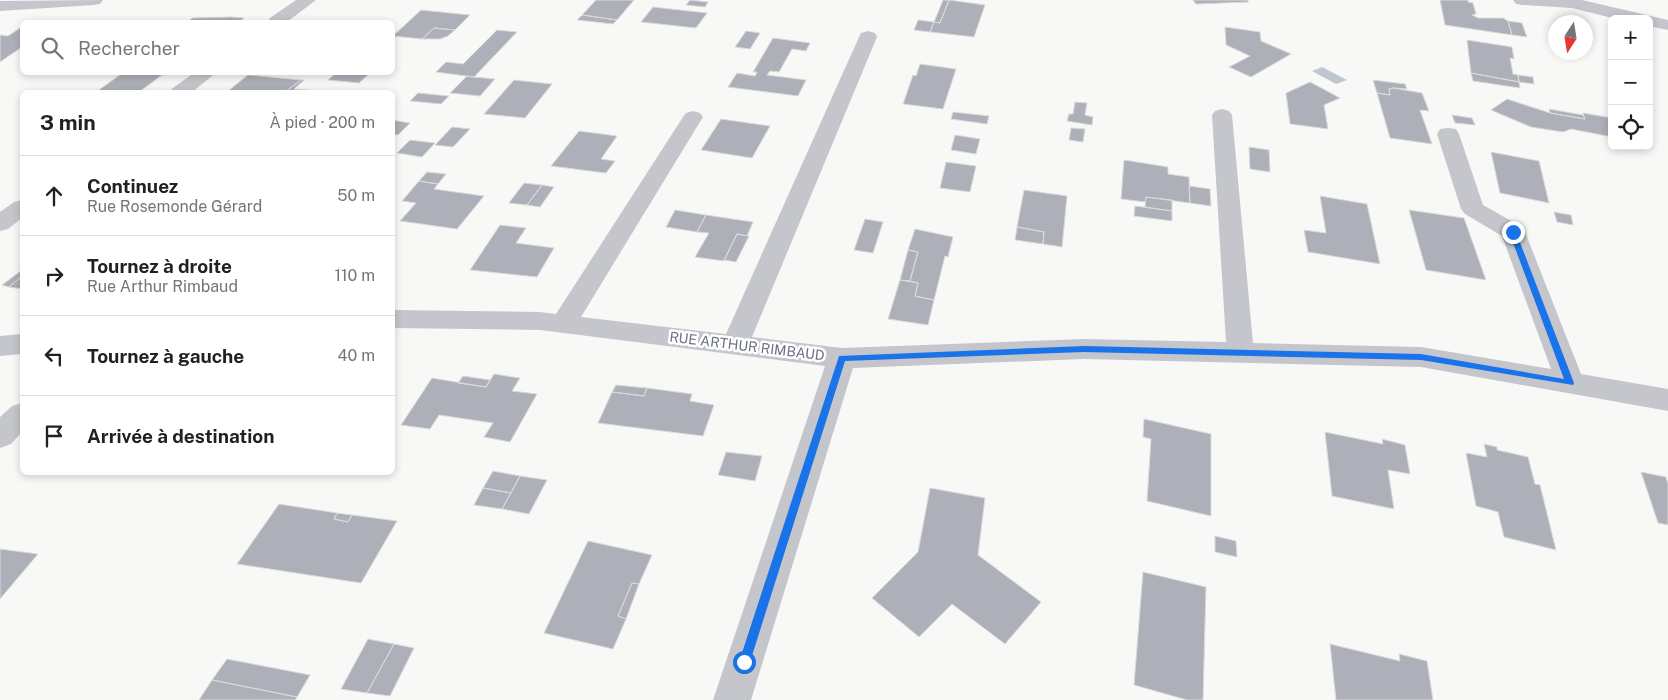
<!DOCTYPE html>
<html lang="fr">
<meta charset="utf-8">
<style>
body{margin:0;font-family:"Public Sans",sans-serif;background:#f2f2f2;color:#202124}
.controls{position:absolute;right:15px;top:15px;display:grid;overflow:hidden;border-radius:8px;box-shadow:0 2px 8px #0003}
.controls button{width:45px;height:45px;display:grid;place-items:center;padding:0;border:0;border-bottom:1px solid #e0e0e0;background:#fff;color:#202124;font:25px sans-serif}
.compass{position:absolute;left:1548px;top:15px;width:45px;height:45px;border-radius:50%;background:#fff;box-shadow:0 2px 8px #0003;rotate:192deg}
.stop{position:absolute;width:15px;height:15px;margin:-11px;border:4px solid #1a73e8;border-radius:50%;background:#fff}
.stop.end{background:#1a73e8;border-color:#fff;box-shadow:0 1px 5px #0008}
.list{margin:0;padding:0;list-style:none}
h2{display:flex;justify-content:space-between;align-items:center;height:65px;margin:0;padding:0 20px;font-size:21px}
h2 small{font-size:16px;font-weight:400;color:#757577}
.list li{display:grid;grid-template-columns:32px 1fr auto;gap:15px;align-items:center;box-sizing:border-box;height:80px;padding:0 20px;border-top:1px solid #e0e0e0}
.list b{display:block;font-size:19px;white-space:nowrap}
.list p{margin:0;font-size:16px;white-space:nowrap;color:#757577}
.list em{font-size:16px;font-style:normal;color:#757577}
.icon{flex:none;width:28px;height:28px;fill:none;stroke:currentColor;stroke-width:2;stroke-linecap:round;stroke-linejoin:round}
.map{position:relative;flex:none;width:1668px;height:700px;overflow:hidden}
.search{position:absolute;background:#fff;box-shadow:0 2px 8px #0003;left:20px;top:20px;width:375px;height:55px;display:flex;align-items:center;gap:12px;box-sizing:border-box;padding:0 18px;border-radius:8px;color:#757577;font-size:19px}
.panel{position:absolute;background:#fff;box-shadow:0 2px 8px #0003;left:20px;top:90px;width:375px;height:385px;border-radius:8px}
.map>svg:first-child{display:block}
.water{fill:#c1c5cd}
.building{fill:#aeb0b9;stroke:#dadad9}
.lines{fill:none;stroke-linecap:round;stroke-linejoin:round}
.minor{fill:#c5c6cb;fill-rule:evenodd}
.route{fill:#1a73e8}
.labels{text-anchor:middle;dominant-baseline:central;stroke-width:5;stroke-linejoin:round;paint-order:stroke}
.street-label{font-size:14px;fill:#6b6f84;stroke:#fff}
</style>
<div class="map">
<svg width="1668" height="700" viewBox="0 0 1668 700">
<rect width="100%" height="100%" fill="#f8f9f7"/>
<!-- water -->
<path class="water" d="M1322,67L1347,80L1336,84L1312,71Z"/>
<!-- building -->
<path class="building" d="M596,0H634L617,20L582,15Z
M690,0L708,2L705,7L686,5Z
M943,0H949L940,23L934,22Z
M949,0L985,5L974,37L930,32L934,22L940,23Z
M1193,0H1247L1249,2L1196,4Z
M1440,0H1468V2L1473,3L1476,14L1472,15L1478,18H1503L1508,21L1512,35L1445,25Z
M653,7L707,13L696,28L641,22Z
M421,10L470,15L455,30L434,28L422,39L393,36Z
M582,15L617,20L613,24L577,20Z
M231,17L244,18L240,22H188L192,18Z
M918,20L934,22L930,32L914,30Z
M1508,21L1522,23L1527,37L1512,35Z
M1225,27L1260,32L1261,41L1291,54L1251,77L1229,67L1250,56L1226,45Z
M20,28H22V47L0,62V35L8,36Z
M434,28L455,30L448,36L440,39H422Z
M497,30L517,32L474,77L436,72L446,62L463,64Z
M746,31L760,33L750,49L735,47Z
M773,38L810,43L806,51L792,49L779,72L770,71L767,75L806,80L798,96L728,87L737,73L755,76L757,72H753Z
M1467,40L1512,47L1514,59L1510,58L1513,74L1518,75L1519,82L1471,73Z
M920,64L956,69L943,109L903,104L913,75L916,76Z
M124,72H166L139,92H96Z
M337,72H371L359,83L328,80Z
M1471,73L1519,82L1520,88L1473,81Z
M248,75L301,80L285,92L228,91Z
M1518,75L1533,77L1534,84L1519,82Z
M467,76L474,77L495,79L480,96L450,93Z
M301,80H304L294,89L318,91L285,92Z
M514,80L552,84L525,118L484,114Z
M1373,80L1405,84L1407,89L1393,88L1389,89L1390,95L1377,93Z
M1310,82L1340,98L1324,105L1328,129L1290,124L1286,93Z
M1393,88L1422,93L1429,111L1420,110L1432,144L1390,138L1377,93L1390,95L1389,89Z
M418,93L449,96L441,104L410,101Z
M1507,99L1550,113L1585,119L1583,113L1612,118V137L1571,129L1563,132L1531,127L1491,110Z
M1075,102L1087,103L1085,115L1093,117L1092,125L1067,121L1069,114H1073Z
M1549,109L1583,115L1585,119L1550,113Z
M953,112L989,116L987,124L951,119Z
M1452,115L1472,118L1475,125L1455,123Z
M721,119L770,126L752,158L701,150Z
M392,120L410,123L398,135L392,134Z
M452,127L470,129L453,147L435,145Z
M1071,128L1085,129L1083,142L1069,140Z
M579,131L617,136L601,159L615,161L606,173L551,166Z
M955,135L980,139L976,154L951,150Z
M410,140L435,143L422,157L397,153Z
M1249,147L1269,150L1270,172L1250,169Z
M1491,152L1539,161L1549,203L1500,193Z
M1124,160L1168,167V174L1189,177L1190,203L1146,197L1145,202L1121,199Z
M946,162L976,166L970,192L940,188Z
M427,172L446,174L438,184L419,181Z
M419,181L438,184L434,189L484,196L457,229L400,221L416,203L402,201Z
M524,183L542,185L527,205L509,203Z
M542,185L554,187L540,207L527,205Z
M1189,186L1210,189L1211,206L1190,203Z
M1024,190L1067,196L1062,247L1043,244L1044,232L1017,227Z
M1320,196L1367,204L1380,264L1308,252L1304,230L1326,233Z
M1146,197L1172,200V211L1145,207Z
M1135,206L1172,211V221L1134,216Z
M675,210L706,215L697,232L666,227Z
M1409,210L1464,218L1486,280L1426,270Z
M1554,212L1571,215L1573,225L1557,222Z
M706,215L753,222L747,236L737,234L724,261L695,257L709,233L697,232Z
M865,219L883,222L873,253L854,250Z
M500,225L526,228L516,243L554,248L537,277L470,270Z
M1017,227L1044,232L1043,244L1015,240Z
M915,229L953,237L948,257L945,256L934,300L915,296L918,283L910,281L918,252L908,250Z
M737,234L749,236L736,262L724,260Z
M908,250L918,252L910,281L900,280Z
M22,270V276L9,287L2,285Z
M22,276V289L9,287Z
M900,280L918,283L915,296L934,300L928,325L888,319Z
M494,374L520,378L512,391L537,394L510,442L484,437L493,423L439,415L430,429L401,425L432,378L486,387Z
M463,376L490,380L486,387L458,383Z
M616,385L647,388L644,396L612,392Z
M647,388L692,394L690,401L714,405L703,436L598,423L612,392L644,396Z
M1144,419L1211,434V516L1147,501L1151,439L1143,437Z
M1325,432L1383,444L1382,439L1405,445L1410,474L1388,470L1394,509L1332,496Z
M1484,444L1497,447V450L1528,457L1535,484L1540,485L1556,550L1504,537L1498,512L1476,506L1466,453L1487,457Z
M726,452L762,456L755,481L718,475Z
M493,471L520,476L511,493L483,488Z
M1641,472L1666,477L1668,484V525L1658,523Z
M520,476L547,480L529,514L502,509Z
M483,488L511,493L502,509L474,505Z
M930,488L985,498L978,555L1041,602L1005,644L952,604L919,637L872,598L918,552Z
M279,504L337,513L334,519L348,522L352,515L397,521L361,583L237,564Z
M337,513L352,515L348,522L334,519Z
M1215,536L1236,541L1237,557L1215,552Z
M588,541L652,555L639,584L632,583L618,616L626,619L613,649L544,633Z
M0,549L38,554L0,599Z
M1143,572L1206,587L1203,700H1187L1134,685Z
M632,583L639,584L626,619L618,616Z
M368,639L394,644L367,693L341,689Z
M394,644L414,648L390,696L367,693Z
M1330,644L1400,661L1399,654L1427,661L1433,700H1336Z
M227,659L310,675L297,697L212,680Z
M212,680L297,697L295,700H199Z"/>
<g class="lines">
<!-- minor -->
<path class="minor" d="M103,0L100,4L94,5L0,11V1Z
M296,0H316L287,22H267L270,18Z
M1513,0H1582L1668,20V30L1649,26V19H1616L1572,8L1522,5L1516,4Z
M868,31L875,33L877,37L752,337L842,348L1084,339L1226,342L1212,115L1215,111L1222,109L1229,111L1232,115L1253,343L1421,347L1551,369L1502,236L1465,214L1461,209L1437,134L1440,129L1448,128L1456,129L1459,134L1483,205L1522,227L1525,232L1581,374L1668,389V411L1421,367L1084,359L853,368L751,700H713L825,366L540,330L392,328V310L540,312L556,314L683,117L686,113L693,111L700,113L703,117L581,317L726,334L859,37L861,33Z
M195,72H217L192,92H170L173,88Z
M22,200V218L8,229L0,231V212L14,202Z
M22,334V354L0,356V336Z
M22,403V432L11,444L0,448V417L12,406Z"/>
</g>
<!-- route -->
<path class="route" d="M1510,230L1516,232L1574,383L1573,385L1421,360L1084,352L845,361L750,662L748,665L744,667L741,665L739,662L839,356L1084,346L1421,354L1564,379L1509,232Z"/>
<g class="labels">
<!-- street labels -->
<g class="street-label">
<text transform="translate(747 346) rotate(7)">RUE ARTHUR RIMBAUD</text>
</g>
</g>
</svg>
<div class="controls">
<button>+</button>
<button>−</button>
<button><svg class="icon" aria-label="locate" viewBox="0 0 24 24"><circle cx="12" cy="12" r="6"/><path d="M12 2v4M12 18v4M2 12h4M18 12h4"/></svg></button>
</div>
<svg class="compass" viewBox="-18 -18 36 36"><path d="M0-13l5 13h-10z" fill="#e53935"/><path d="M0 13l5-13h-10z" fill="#757577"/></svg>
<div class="stop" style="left:744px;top:662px"></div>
<div class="stop end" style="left:1513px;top:232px"></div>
<div class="search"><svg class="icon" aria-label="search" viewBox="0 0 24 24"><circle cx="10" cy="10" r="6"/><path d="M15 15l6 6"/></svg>Rechercher</div>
<section class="panel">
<h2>3 min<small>À pied · 200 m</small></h2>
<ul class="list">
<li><svg class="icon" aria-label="ahead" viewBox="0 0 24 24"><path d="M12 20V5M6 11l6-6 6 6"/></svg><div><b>Continuez</b><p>Rue Rosemonde Gérard</p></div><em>50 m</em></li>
<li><svg class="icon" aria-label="right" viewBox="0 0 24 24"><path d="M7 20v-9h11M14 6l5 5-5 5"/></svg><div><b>Tournez à droite</b><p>Rue Arthur Rimbaud</p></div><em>110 m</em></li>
<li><svg class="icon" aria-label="left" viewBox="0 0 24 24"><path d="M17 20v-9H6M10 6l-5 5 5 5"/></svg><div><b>Tournez à gauche</b></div><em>40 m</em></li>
<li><svg class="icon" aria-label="arrive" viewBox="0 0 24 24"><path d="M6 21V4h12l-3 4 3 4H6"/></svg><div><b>Arrivée à destination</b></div></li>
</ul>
</section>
</div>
